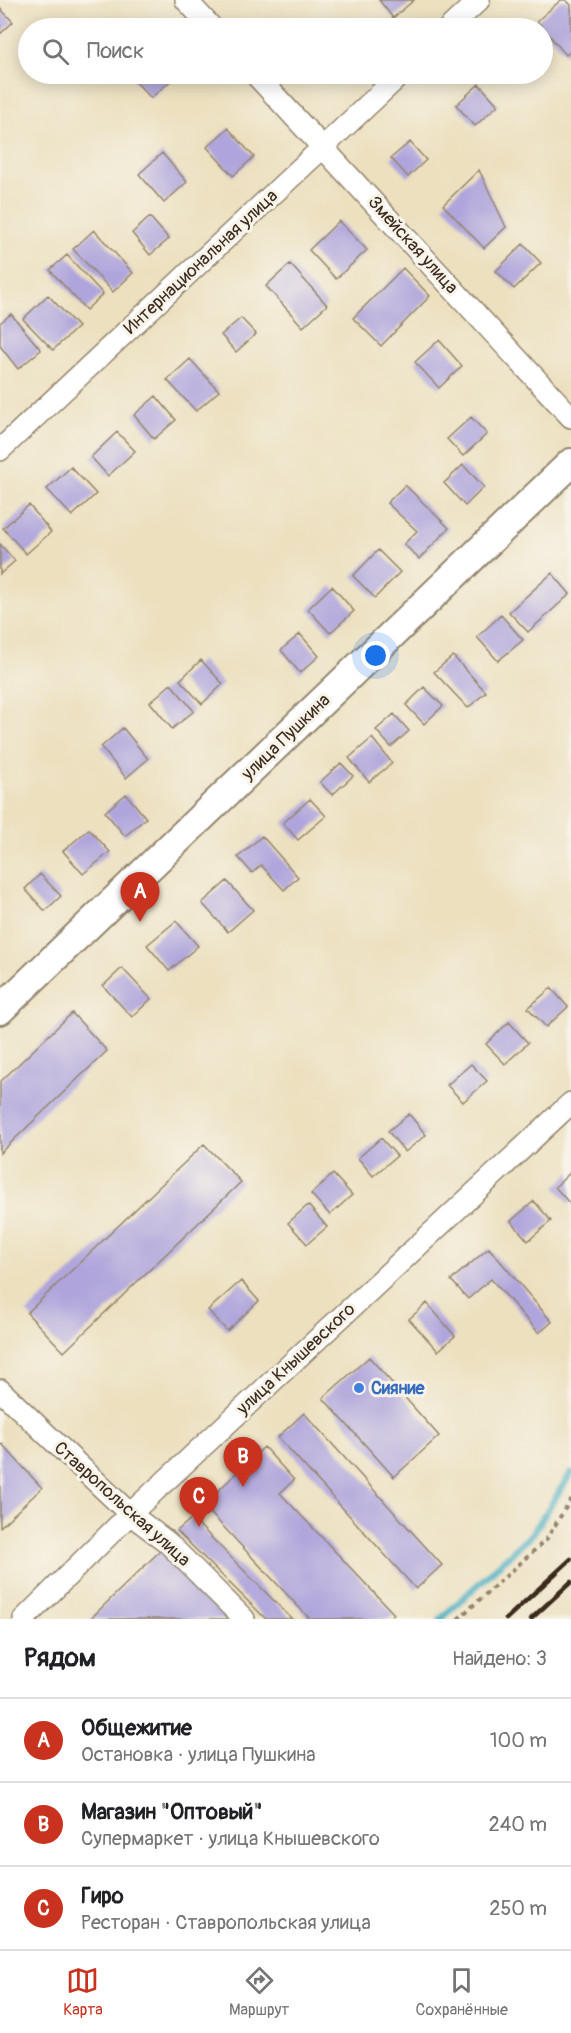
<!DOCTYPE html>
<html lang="ru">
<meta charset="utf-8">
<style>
body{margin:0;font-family:Pangolin,sans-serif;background:#f6f6f6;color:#202124}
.you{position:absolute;left:376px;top:656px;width:21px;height:21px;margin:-15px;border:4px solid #fff;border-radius:50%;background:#1a73e8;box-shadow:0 0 0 9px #1a73e833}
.badge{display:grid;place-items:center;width:39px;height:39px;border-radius:50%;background:#c8321e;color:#fff;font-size:20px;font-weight:700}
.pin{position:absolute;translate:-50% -50px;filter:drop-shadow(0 2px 3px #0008)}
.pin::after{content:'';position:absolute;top:32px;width:21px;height:18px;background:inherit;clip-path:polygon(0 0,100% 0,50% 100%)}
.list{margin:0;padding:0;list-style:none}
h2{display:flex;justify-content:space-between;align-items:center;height:78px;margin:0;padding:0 24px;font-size:26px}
h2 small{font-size:20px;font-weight:400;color:#757577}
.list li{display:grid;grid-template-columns:39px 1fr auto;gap:18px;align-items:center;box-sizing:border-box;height:84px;padding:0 24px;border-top:2px solid #e0e0e0}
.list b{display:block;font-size:22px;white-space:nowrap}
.list p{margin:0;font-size:20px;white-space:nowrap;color:#757577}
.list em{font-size:20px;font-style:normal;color:#757577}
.icon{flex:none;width:33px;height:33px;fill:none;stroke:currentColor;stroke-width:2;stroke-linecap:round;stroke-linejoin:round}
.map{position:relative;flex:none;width:571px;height:1619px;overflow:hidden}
.search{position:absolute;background:#fff;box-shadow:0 3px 15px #0003;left:18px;right:18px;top:18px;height:66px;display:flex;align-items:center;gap:15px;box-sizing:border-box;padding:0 21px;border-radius:33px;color:#757577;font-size:22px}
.sheet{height:330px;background:#fff}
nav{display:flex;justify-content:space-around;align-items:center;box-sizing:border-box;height:84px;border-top:2px solid #e0e0e0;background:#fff;font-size:16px;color:#757577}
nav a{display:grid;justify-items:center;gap:3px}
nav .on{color:#c8321e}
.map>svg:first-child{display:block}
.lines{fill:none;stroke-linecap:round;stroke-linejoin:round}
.stream{stroke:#41abc1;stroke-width:7}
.building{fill:#afa5dc}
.street-casing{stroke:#94856e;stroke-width:24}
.secondary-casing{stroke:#94856e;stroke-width:32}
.path{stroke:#94856e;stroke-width:4;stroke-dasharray:4.5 4.5;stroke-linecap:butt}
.street{stroke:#fff;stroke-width:21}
.secondary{stroke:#fff;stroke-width:28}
.rail{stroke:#3b2a1e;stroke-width:4.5}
.shop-dot{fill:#3f7fe0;stroke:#f7f3e8;stroke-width:2}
.labels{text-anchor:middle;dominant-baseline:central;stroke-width:6;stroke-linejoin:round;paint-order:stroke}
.street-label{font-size:18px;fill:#3b2a1e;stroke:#f7f3e8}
.shop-label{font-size:18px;font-weight:bold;fill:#366cbe;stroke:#f7f3e8;text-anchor:start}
</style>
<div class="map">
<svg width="571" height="1619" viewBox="0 0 571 1619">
<rect width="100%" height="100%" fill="#f7f3e8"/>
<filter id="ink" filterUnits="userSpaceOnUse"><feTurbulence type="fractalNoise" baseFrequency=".0167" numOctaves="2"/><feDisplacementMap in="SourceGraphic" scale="12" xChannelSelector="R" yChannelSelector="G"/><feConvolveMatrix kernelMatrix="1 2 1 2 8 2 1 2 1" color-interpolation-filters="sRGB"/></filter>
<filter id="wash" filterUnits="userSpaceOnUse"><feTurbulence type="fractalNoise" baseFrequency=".008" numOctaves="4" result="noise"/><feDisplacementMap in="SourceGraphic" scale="24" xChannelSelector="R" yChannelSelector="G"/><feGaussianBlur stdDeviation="1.35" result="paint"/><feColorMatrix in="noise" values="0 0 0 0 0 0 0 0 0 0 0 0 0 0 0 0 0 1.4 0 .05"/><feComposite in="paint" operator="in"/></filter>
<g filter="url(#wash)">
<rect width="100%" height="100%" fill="#ece0bf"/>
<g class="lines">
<!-- stream -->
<path class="stream" d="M441,1619L533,1533L571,1473"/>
</g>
<g id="blocks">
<!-- building -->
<path class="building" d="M379,0H414L393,18Z
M561,0H566L571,5V51L566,55L537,21Z
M0,8L13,22L0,34Z
M138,74H178L151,98L133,79Z
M479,84L498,105L475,126L456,105Z
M228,128L254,157L233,176L207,147Z
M410,142L426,160L408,177L391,158Z
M162,153L187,182L164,203L139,174Z
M479,170L506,227L484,248L443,205Z
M150,217L169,239L150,255L132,233Z
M339,221L367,250L336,279L309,250Z
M94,230L133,273L113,292L73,249Z
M523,244L541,263L514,289L496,271Z
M67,255L103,294L86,310L50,270Z
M290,264L327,305L303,327L266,286Z
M403,268L430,296L381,346L353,318Z
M48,295L78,327L53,350L23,319Z
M11,314L41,350L18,369L0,346V323Z
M241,318L256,334L236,352L221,335Z
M439,340L462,366L439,388L415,362Z
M190,359L219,391L196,411L167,380Z
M156,396L176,420L154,439L134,415Z
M471,417L487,434L463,456L447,439Z
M117,432L135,451L108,476L91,457Z
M463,465L484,487L465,506L444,483Z
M71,467L96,494L72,516L47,489Z
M405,485L449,528L419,559L404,544L417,531L387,503Z
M29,505L51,532L26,554L3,528Z
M0,544L15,561L0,574Z
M378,550L400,572L375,598L353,576Z
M552,573L570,594L528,632L509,612Z
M332,586L354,611L330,633L308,609Z
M501,615L523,640L498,661L477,637Z
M300,634L319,656L300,673L281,650Z
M453,656L486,692L468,708L434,672Z
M201,660L223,684L202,704L180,680Z
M171,684L194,711L172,729L150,702Z
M424,687L443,706L424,724L406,705Z
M394,714L409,731L391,747L376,730Z
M123,728L148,759L126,778L101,747Z
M372,738L392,763L369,782L349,758Z
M341,763L353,776L332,795L320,782Z
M126,794L146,818L125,836L105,812Z
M310,799L326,816L298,840L283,823Z
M89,829L110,852L83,874L63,851Z
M262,836L298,877L284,890L261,865L252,873L238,857Z
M40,874L61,896L45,911L25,889Z
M227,881L253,910L228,932L202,903Z
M176,921L198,946L169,971L147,945Z
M122,968L151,999L132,1017L103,986Z
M551,988L568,1007L546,1027L528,1008Z
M72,1013L107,1051L0,1153V1082Z
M509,1022L528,1043L505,1064L486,1044Z
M471,1064L487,1081L463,1102L447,1085Z
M409,1114L426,1135L405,1152L388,1131Z
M381,1138L397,1156L373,1176L358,1158Z
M204,1144L241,1182L64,1352L27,1313Z
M571,1172V1205L555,1187Z
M333,1174L352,1195L330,1215L311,1194Z
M534,1201L551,1221L528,1241L511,1221Z
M308,1205L327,1227L307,1244L288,1223Z
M489,1248L552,1322L539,1333L491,1279L468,1299L451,1280Z
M241,1281L259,1301L227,1331L208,1310Z
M427,1303L455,1336L438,1351L409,1319Z
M369,1357L439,1436L394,1477L323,1398Z
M304,1413L442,1565L416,1589L278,1437Z
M2,1444L42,1488L0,1527V1446Z
M264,1447L294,1480L280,1493L394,1614L389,1619H310L203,1505Z
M192,1518L292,1619H266L177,1531Z
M164,1547L234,1619H90Z"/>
</g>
</g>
<g filter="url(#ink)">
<use href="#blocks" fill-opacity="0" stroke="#94856e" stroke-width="1.5"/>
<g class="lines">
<!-- street casing -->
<g class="street-casing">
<path id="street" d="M186,0L212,28
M449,28L479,0
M255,74L571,417
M0,450L401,74
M0,1390L130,1514L167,1542L244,1619
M24,1619L130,1514L571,1103"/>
</g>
<!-- secondary casing -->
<g class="secondary-casing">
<path id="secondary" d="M0,1010L571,463"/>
</g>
<!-- path -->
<path class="path" d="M458,1619L546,1540L571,1499"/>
<!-- street -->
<use href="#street" class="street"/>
<!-- secondary -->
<use href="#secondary" class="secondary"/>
<!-- rail -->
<path class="rail" d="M506,1619L571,1559
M531,1619L571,1582"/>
</g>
</g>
<!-- markers -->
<circle class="shop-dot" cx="359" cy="1388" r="6"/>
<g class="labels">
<!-- street labels -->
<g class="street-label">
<text transform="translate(413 245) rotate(48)">Змейская улица</text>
<text transform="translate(201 262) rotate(-43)">Интернациональная улица</text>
<text transform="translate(286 737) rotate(-44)">улица Пушкина</text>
<text transform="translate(296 1359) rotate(-43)">улица Кнышевского</text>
<text transform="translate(122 1504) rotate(42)">Ставропольская улица</text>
</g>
<!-- shop labels -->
<g class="shop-label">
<text x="371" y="1388">Сияние</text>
</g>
</g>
</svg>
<div class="you"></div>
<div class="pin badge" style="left:140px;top:922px">A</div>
<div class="pin badge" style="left:243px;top:1487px">B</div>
<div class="pin badge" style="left:199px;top:1527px">C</div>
<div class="search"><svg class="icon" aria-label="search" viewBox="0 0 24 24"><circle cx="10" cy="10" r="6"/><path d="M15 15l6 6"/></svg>Поиск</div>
</div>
<section class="sheet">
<h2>Рядом<small>Найдено: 3</small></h2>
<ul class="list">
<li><span class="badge">A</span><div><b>Общежитие</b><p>Остановка · улица Пушкина</p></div><em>100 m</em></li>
<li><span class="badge">B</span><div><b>Магазин &quot;Оптовый&quot;</b><p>Супермаркет · улица Кнышевского</p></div><em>240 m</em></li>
<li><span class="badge">C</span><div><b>Гиро</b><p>Ресторан · Ставропольская улица</p></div><em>250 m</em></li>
</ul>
</section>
<nav>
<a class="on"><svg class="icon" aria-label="map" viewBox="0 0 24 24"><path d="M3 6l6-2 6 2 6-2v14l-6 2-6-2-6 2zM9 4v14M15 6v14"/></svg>Карта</a>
<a><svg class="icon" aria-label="directions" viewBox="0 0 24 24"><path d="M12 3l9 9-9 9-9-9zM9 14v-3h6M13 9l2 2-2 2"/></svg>Маршрут</a>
<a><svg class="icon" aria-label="saved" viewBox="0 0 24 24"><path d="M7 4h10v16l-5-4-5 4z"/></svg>Сохранённые</a>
</nav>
